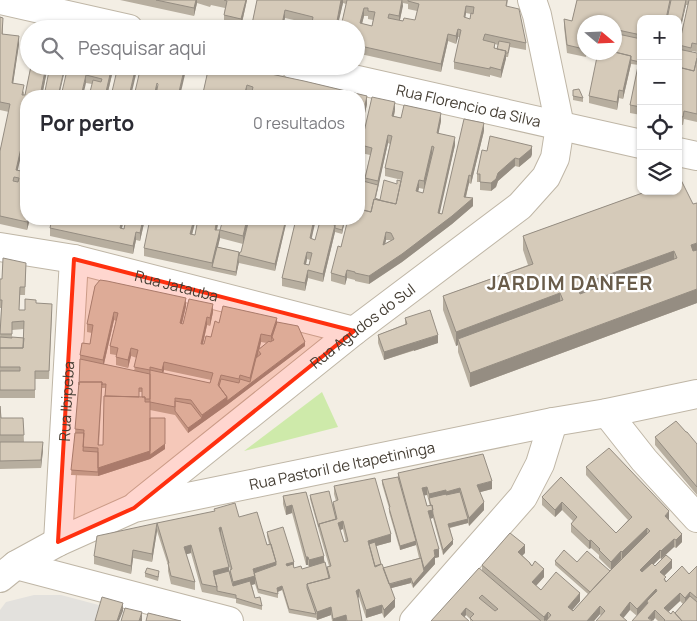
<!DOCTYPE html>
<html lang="pt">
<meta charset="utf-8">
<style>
body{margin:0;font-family:Manrope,sans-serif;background:#f2f2f3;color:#2b2b33}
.controls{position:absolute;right:15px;top:15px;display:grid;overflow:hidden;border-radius:10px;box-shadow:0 1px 4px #0004}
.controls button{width:45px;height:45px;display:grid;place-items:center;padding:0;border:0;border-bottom:1px solid #e1e1e2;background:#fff;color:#2b2b33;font:25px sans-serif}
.compass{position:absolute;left:577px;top:15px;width:45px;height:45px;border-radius:50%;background:#fff;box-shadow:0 1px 4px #0004;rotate:109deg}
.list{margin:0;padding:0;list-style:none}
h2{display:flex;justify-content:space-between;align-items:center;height:65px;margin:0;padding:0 20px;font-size:21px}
h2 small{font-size:16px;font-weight:400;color:#7c7c81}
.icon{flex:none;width:28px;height:28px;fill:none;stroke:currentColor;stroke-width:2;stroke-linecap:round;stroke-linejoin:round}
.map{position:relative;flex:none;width:697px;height:621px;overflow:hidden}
.search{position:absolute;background:#fff;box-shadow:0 1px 4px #0004;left:20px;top:20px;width:345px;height:55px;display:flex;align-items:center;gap:12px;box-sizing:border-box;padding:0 18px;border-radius:28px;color:#7c7c81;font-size:19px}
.panel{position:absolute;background:#fff;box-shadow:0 1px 4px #0004;left:20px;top:90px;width:345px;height:135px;border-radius:20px}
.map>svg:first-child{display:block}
.park{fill:#ceeaaa}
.parking{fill:#e3e1dd}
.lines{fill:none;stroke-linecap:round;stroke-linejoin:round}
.minor-casing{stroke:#bfb6a6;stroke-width:30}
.minor{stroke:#fff;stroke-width:28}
.wall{fill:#b7ae9f;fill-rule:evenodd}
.shaded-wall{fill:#958d82}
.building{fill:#d5cab9;stroke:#958d82;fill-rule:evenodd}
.marked{fill:#ff300f;fill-opacity:0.2;stroke:#ff300f;stroke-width:4;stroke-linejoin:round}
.labels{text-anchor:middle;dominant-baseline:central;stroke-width:4.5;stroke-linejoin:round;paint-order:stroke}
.street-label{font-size:15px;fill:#453e34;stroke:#fff}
.district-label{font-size:20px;font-weight:bold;letter-spacing:1px;fill:#695c4a;stroke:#fff}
</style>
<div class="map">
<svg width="697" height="621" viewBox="0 0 697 621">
<rect width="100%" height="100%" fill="#f3eee4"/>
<!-- park -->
<path class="park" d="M322,392L338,427L244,451Z"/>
<!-- parking -->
<path class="parking" d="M34,595H61L110,608L107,621H0V610L6,602Z"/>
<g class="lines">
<!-- minor casing -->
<g class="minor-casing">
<g id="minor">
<path d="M1,0L129,29"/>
<path id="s1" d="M295,66L641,144"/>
<path d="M678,152L697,156"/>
<path id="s2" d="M0,247L74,259L354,331"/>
<path d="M607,413L644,460L697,518"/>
<path id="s3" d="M137,505L354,331L520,206L546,177L555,158L560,126L537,15L532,0"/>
<path id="s4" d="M58,542L74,259"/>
<path d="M16,565L229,621"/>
<path id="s5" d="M0,578L16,565L58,542L134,508L553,422L607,413L697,394"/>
<path d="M414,621L523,497L540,464L553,422"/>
</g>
</g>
<!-- minor -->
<use href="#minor" class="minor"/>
</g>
<!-- wall -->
<path class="wall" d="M120,0H247L241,27L224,23V15L225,8L211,5L210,7L197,3L194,16Z
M257,0H508L507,6L526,43V50L510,47L508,57H506L501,78L490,75V77L454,69V62L460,37H458L456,44L448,41L441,72L356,53V29L312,24L285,18L282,29H252V24ZM343,3L346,4L342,22H338ZM403,3L408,4V9L417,11L415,20L403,21L400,20ZM466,13L471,14L470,19L465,18ZM364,16H368V19L373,20L372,26L362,24ZM495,44L498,45L497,49H495Z
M577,0H697V52L692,51V52L697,53V122L684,119L683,125L678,124V49L688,5H686L678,40V19H641V115L630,113V105L639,65L631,64L623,99L619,98L617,110L589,103V96L614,52L584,22V52H587L586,57L567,53L564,27V19L572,21Z
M0,17L3,26V34L19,44L13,83L24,92V95H25L31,66H48L42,96H26V143H24L17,170L26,219H30L27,230L0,224V151L9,112L0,110Z
M68,66H114L107,96L92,84L86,83Z
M209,66H233L304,81L367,96V104L359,140V96H251L252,94L247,93L246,96H203V93Z
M573,90L583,98V102L573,100Z
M395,110L394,116L401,118L441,121L438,134L455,145L439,213L442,214L484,131L471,184L469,183L466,197L473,206L452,224L402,262L369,284L355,281V280L347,278L345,285L331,281V273L365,182V178L370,155L361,153V145ZM388,143L390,144L385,168V176L402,180L401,181L397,184L380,200L375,199ZM419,188L424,189L423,193L418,192ZM386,240H391L385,244Z
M487,151L532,154L531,157L519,167L515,166L498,181L496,187L491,191L480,190V182H477V174Z
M648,191L697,303L470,387L458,352V345L456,346L443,310V296L528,265L523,250V236Z
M51,219H124L122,228L124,229L126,219H145L140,241L136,240L133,254L50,236V228L52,219Z
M196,219L192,235H195L198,219H219L217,230H220L249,219L243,244L220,238L218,247L239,252H241L287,219L275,271L239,263V262L236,276L144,256V248Z
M296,219H316L311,238L315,240L345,219L342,234L335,232L323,282L308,278L305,291L282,286V278ZM307,259L310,260L309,265H306Z
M26,263L25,295H20L19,310H25L36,303L52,312L49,379H35V398H0V337L1,308H0V279H2ZM24,329V338L12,337V330Z
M95,286L186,306L182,324H183L213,312L210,326L207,325L203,344H204L211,337L219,323L277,322L305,346L227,405L188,433L175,415L150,410V418L165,449L150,459L98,476L71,475L75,433L79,386L80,355L90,344L92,333L87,332V324ZM114,320L116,321L110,346V354L116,355V365L128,368L131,356L137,358L134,371L104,364ZM261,342L267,343L259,349ZM164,370L211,380L210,383L163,373ZM102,388H106L103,445H99ZM139,392H142V397H139Z
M405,318L438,343L384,360L378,343V335L405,324Z
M0,406L1,418H23L24,442L43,450L41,468L0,469Z
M655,437L697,444V495L655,445Z
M586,467L669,519V520L682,542L676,548L674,547L661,559L660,558L653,565L655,566L672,568L664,576L666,581L689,574L697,566V621H658L655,618L637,616L630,610L601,616L600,614L594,621H470V619L466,615L431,621L482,571V565L525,553L522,555L544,577L536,586L541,590L580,601L572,610L573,611L588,594L555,565V561L577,562L610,571L622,559L611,570L599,558V555L591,548L589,549L571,532V524L573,521L562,510L555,517L542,505V497L561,477L616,533L628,520L586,475ZM680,601L683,604L675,613L671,614L668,612Z
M398,473L492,489L480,492L484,510L469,526L468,523L450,528L453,544L443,555L433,518L430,519L439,557L435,558V564L413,588L411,583L391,588L395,607L384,618L382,613L366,618L359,597L358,598L362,621H332L331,615L317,620L316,618L289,613L282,590L278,592V598L258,593L255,584L252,585L255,598L262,606V610L236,603V599L202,592L191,553L186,554L195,582V590L171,584L168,571V565L157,531V523L239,517L267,545L269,544L267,536V532L294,568L302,569L309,567L308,565H306L292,513L286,515L283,504V496L306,492L327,570V567L329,566L310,499V495L333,506V502L336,501L334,494V486L391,542L376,546L381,565L383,568L419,558L416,545L400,550L389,512V508L382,484V480L398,477ZM424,495H427L430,506H427ZM343,529L346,542H344L340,530ZM221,535L230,570V573Z
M157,531L152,562L133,558L131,574L94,564V556Z
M145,573L159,576L158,581L145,577Z"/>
<!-- shaded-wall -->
<path class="shaded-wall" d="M196,0H197V3L194,16V8Z
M246,0H247L241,27V19Z
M341,0H343V3L337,29V21Z
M402,0L403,6L399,24V16Z
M686,2V5L678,40V36Z
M466,6V13L464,25V17Z
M364,8V16L360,31V23Z
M285,10V18L282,29H281Z
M458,29V37L456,44V36Z
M448,34V41L441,72V64Z
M19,36V44L12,91V83Z
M506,51V59L501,78V70Z
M631,56V64L623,99V91Z
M46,66H48L42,96H40Z
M65,66H66L59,96H58Z
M112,66H114L107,96H105Z
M136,66H138L131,96H129Z
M185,66H187L180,96H178Z
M86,75V83L83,96H81Z
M157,83V91L156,96H154Z
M247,85L246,96H244Z
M619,90V98L617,110V102Z
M367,96V104L359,140V132Z
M395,102V110L392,124V116Z
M441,113V121L437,141V133Z
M484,123V131L471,184V176Z
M24,135V143L16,178V170Z
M388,135V143L375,202L378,181Z
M455,137V145L438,221V213Z
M432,146V154L424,189V181Z
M532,146V154L531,157L519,167V159Z
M515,158V166L498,181L496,187L491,191V183L498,173Z
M469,175V183L464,204V197Z
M419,180V188L416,199V191Z
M473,198V206L452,224L402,262L369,284V276Z
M28,219H30L27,230V222Z
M122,219H124L120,236V228Z
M143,219H145L140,241V233Z
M194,219H196L190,242V234Z
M217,219H219L215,238V230Z
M247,219H249L243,244V236Z
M286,219H287V220L275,271V264Z
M314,219H316L310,246V238Z
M345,219V220L342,234V230Z
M335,225V232L323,282V274Z
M220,230V238L213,267H212V263Z
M136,232V240L133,254V246Z
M386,232V240L383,253V245Z
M697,243V256L691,259V245Z
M674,251V264L577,300V286Z
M307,252V259L304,272V264Z
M239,258V262L236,276V272Z
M308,270V278L305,291V283Z
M347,270V278L345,285V277Z
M697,289V303L470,387V373Z
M560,293V306L458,339V345L456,346V332Z
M186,298V306L180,331V323Z
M213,304V312L210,326V318Z
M114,312V320L103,368V360Z
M207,317V325L201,352V344Z
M277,318V326L272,337L271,344V336Z
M261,334V342L259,351L258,350V354L251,383L305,342V346L227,405L188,433V428L202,418V415L227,397L250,383V378Z
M438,335V343L414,351V343Z
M414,342V350L384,360V352Z
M131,348V356L128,368V360Z
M164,362V370L162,378V370Z
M43,442V450L41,468V460Z
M165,444V449L150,459L98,476V452Z
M492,481V489L477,493V485Z
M427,487V495L422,496V488Z
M460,488V496L446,500V492Z
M446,490V498H429V494Z
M484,502V510L469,526V518Z
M562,502V510L555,517V510Z
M292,505V513L286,515V507Z
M433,510V518L428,519V511Z
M669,511V519L665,523V516Z
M468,519V523L448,528V524Z
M343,521V529L338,531V523Z
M157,523V531L152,562V554Z
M221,527V535L219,536V528Z
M647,528V536L622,560V552Z
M391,534V542L369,548L368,541Z
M682,534V542L676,548V540Z
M674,539V547L661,559V551Z
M453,540V544L443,555V550Z
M591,540V548L589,549V541Z
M416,541V545L400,550V546Z
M191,545V553L184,555V547Z
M525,545V553L518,560V552Z
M439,549V557L435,558V564L413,588V584L424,571V568L434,550Z
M133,550V558L131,574V566Z
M660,550V558L640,578V570Z
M621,551V559L611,570V562Z
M324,556V564L309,568V560Z
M306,557H308V565H306Z
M672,560V568L660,580V572Z
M276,562V570L255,577V584L233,590V582L253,569Z
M294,562V566L286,568V564Z
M229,567V575L214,579L213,571Z
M544,569V577L532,590V582Z
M411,578V583L388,589V585Z
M282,586V590L277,592V588Z
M359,589V597L356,599V591Z
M656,589V597L648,603L647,601V607L637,617V609Z
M690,592V600L685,606V598Z
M580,593V601L568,615V607Z
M680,593V601L664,616V608Z
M395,599V607L384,618V610Z
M630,602V610L621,621L620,615Z
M123,603V611L119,621H117Z
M382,605V613L366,618V610Z
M600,606V614L594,621H587Z
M331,607V615L317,620V612Z
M466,608V615L462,621L461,614Z
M655,610V618L653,621L648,618Z
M142,612V621H139Z
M548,612V620L544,621V617Z
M346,615V621H333V619Z"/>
<!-- building -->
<path class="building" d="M156,0H196L194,8Z
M224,0H246L241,19L224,15L227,1Z
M257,0H341L337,21L342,22L347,0H402L399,16L389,14L388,18L403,21L404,18L415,20L419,4L408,1V0H507L506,6L519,9L526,43L485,34L483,40L495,43L494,48L506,51L501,70L490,67V69L454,62L461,30L458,29L456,36L448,34L441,64L356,45V29H311L313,17L285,10L281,29H272L252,24ZM466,6L474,7L473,14L471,13L470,19L464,17ZM364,8H368V11L375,12L372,26L360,23Z
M577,0H670L666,19H641V35L618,30L614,48V22H584V49L567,45L564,19L572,21Z
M671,0H686L678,36V19H667Z
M689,0H697V44L692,43L691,48L679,45Z
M0,17L3,18L2,34L19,36L12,83L24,85L22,95H25L31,66H46L40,96H26V136L24,135L16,170L21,171L26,146V219H28L27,222L0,216V151L10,104L0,102ZM14,177L19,178L18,182L13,181Z
M36,25L54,29H36Z
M618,34L641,39V67H639L640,62L631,60V56L615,52Z
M499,41L510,43L508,53H505L506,51L497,49Z
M678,49L697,53V58L694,71L678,67Z
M598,52H614L631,56L623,91L619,90L617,102L589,96Z
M697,58V114L684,111L683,117L678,116V67L694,71Z
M50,66H65L58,96H44Z
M68,66H112L105,96H89L93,80L101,82L102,79L86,75L81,96H61Z
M118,66H136L129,96H111Z
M141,66H185L178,96H156L158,84L157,83L154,96H134Z
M209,66H233L304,81L367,96L359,132V96H251L253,87L247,85L244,96H206L207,94L203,93Z
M638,66L641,67V107L630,105Z
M579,89L583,98L573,96V90Z
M372,97L395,102L392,116L401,118L404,105L441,113L437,133L455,137L438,213L442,214L464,119L484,123L471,176L469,175L464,197L473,198L452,216L402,254L369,276L355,273V272L347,270L345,277L331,273L338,246L341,247L348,219H359V209L371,212L374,199L396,204L403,172L385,168L392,136L388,135L378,181L365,178L372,148L361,145ZM432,146L434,147L423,193L416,191L419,180L424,181ZM386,232L391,233L394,239L383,245Z
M490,136L532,146L531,149L519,159L515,158L498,173L496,179L491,183L480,182V174H477L482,150L487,151Z
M359,180L378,185L375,198L380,200L384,180L397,184V180L401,181L396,204L374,199L371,212L359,209Z
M681,180L693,204L697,203V243L691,245L693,251L697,250V289L470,373L458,339L563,300L560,293L456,332L443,296L533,264L523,236L648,191H678V181ZM674,251L677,258L580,294L577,286Z
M52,219H122L120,228L124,229L126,219H143L140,233L136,232L133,246L50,228Z
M150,219H194L190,234L195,235L198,219H217L215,230H220L223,219H247L243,236L220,230L212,263L144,248Z
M249,219H286L275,264L239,255L240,252H241Z
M296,219H314L310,238L315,240L320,221L335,225L323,274L308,270L305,283L282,278ZM307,252L312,253L309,265L304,264Z
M321,219H345L342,230L335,228V225L320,221Z
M217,247L239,252L236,272L212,267Z
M3,258L26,263L25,287H20L19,310H25V299L36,300V303L52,304L49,371H35V390H0V371H20V367H0V348H23L24,321L12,322V334H0L2,300H0V279H2Z
M100,280L107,281L186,298L180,323L183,324L189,299L213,304L210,318L207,317L201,344H204L206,336L211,337L215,321L219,323L223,306L277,318L271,336L261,334L250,378L240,375L239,379L221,375L218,385L227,397L202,415L191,400L175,398V407L150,402V451L98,468V448L83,447L84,430L75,429L79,382H102L98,445H103L104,396L145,397V402H150V370L210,383L213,373L164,362L162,370L150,367V370L134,367L138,350L131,348L128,360L116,357L118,348L110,346L118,313L114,312L103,360L80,355L82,343L90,344L93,325L87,324L95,286Z
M430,310L438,335L384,352L378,335L407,324L405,318Z
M277,322L298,326L305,342L227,401V397L219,386L221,379L239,383L240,379L250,382L256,358L261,354L258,350L269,341L270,342L274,340L272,337Z
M0,337L12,338V337L24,338L23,348H0Z
M80,359L150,374V399H145V397H142V388H139V397L105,396L106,384H102V385V382H79V385Z
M175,401L191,404L202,418L188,428L175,411Z
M0,406L1,418H23L24,435H0Z
M150,418H165V444L150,455Z
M676,421L686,432H687L697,444V487L655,437Z
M75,433H84L83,451L98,452V472L71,470Z
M0,442H43L41,460L0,461Z
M609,448L669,511L665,516L682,534L676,540L674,539L661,551L660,550L640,570L642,572L652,563L655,566L666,555L672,560L660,572L666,577L664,579L666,582L682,566L689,574L697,566V598L690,592L685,598L680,593L664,608L671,614L673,611L682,621H664L665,620L655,610L648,618L652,621H632L648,603L647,601L657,591L656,589L637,609L630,602L620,615L627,621H596L605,611L600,606L587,621H546L551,615L548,612L544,617L482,565L510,533L525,545L518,552L530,563V564L532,566L535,561L544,569L532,582L541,590L556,572L580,593L568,607L573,611L601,580L650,531L647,528L622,552L621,551L611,562L599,550L600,549L591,540L589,541L571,524L577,517L562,502L555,510L542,497L561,477L616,533L632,517L586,467Z
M483,454L492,481L477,485L484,502L469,518L460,488L446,492V490L429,494L427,487L422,488L427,506L432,505L433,510L428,511L439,549L434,550L435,556L424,568L398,473Z
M398,477L416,541L400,546L389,508L390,507L382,480Z
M375,478L391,534L368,541L375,567L382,564L395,599L384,610L382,605L366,610L359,589L356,591L358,598L362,621H347L346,615L333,619L331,607L317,612L307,584L330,578L327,567L331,566L319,524L337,519L333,502L338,500L334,486ZM343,521L348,541L344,542L338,523Z
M329,491L336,519L319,524V527L310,495Z
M306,492L324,556L309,560L308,557H306L292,505L286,507L283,496Z
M460,492L468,519L448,524L453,540L443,550L433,514L432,505L431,506L429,498L446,494V495Z
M235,503L239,517L257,512L267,545L271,544L276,562L253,569L255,576L233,582L230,570L232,569L221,527L219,528L229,567L213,571L217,587L202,584L191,545L184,547L195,582L171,576L168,563H169L157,523L215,511L214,509Z
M157,523L152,554L133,550L131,566L94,556L97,536Z
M283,527L294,562L286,564L287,566L293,564L294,568L301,566L302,569L325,562L329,578L307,584V588L316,614L289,609L282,586L277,588L278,594L258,589L254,573L276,565V562L267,532Z
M375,542L381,564L375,566L369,544Z
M564,550L577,562L587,551L610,571L590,592L555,561Z
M421,558L424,571L413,584L411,578L389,584L383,568Z
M147,568L159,571L158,577L145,573Z
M479,568L541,621H473L470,618L474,614L466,608L461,614L469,621H431ZM482,595L498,609L495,611L479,598Z
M229,571L233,586L250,581L255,598L260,597L262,606L236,598V595L217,591V587L214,575Z
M690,596L697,602V621H682L675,613Z
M102,597L123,603L117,621H95Z
M125,608L142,612L139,621H121Z
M148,613L181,621H146Z"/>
<!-- marked area -->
<path class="marked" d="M74,259L354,331L134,508L58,542Z"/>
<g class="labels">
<!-- street labels -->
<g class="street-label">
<text stroke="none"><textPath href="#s1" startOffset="178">Rua Florencio da Silva</textPath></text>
<text stroke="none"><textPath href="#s2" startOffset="181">Rua Jatauba</textPath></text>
<text stroke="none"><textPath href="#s3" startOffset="288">Rua Agudos do Sul</textPath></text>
<text stroke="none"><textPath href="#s4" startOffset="141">Rua Ibipeba</textPath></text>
<text stroke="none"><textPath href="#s5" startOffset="364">Rua Pastoril de Itapetininga</textPath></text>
</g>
<!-- district labels -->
<g class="district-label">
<text x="570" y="282">JARDIM DANFER</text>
</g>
</g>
</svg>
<div class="controls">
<button>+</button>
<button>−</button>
<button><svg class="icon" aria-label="locate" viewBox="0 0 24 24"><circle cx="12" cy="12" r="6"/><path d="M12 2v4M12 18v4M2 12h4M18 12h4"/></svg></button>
<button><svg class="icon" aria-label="layers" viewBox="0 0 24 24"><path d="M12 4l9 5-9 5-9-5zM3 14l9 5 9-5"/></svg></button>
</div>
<svg class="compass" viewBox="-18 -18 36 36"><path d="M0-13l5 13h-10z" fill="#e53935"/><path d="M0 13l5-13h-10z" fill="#7c7c81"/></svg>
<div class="search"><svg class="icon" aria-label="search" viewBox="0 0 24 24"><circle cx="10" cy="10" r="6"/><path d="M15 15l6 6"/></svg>Pesquisar aqui</div>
<section class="panel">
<h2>Por perto<small>0 resultados</small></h2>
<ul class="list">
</ul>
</section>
</div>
